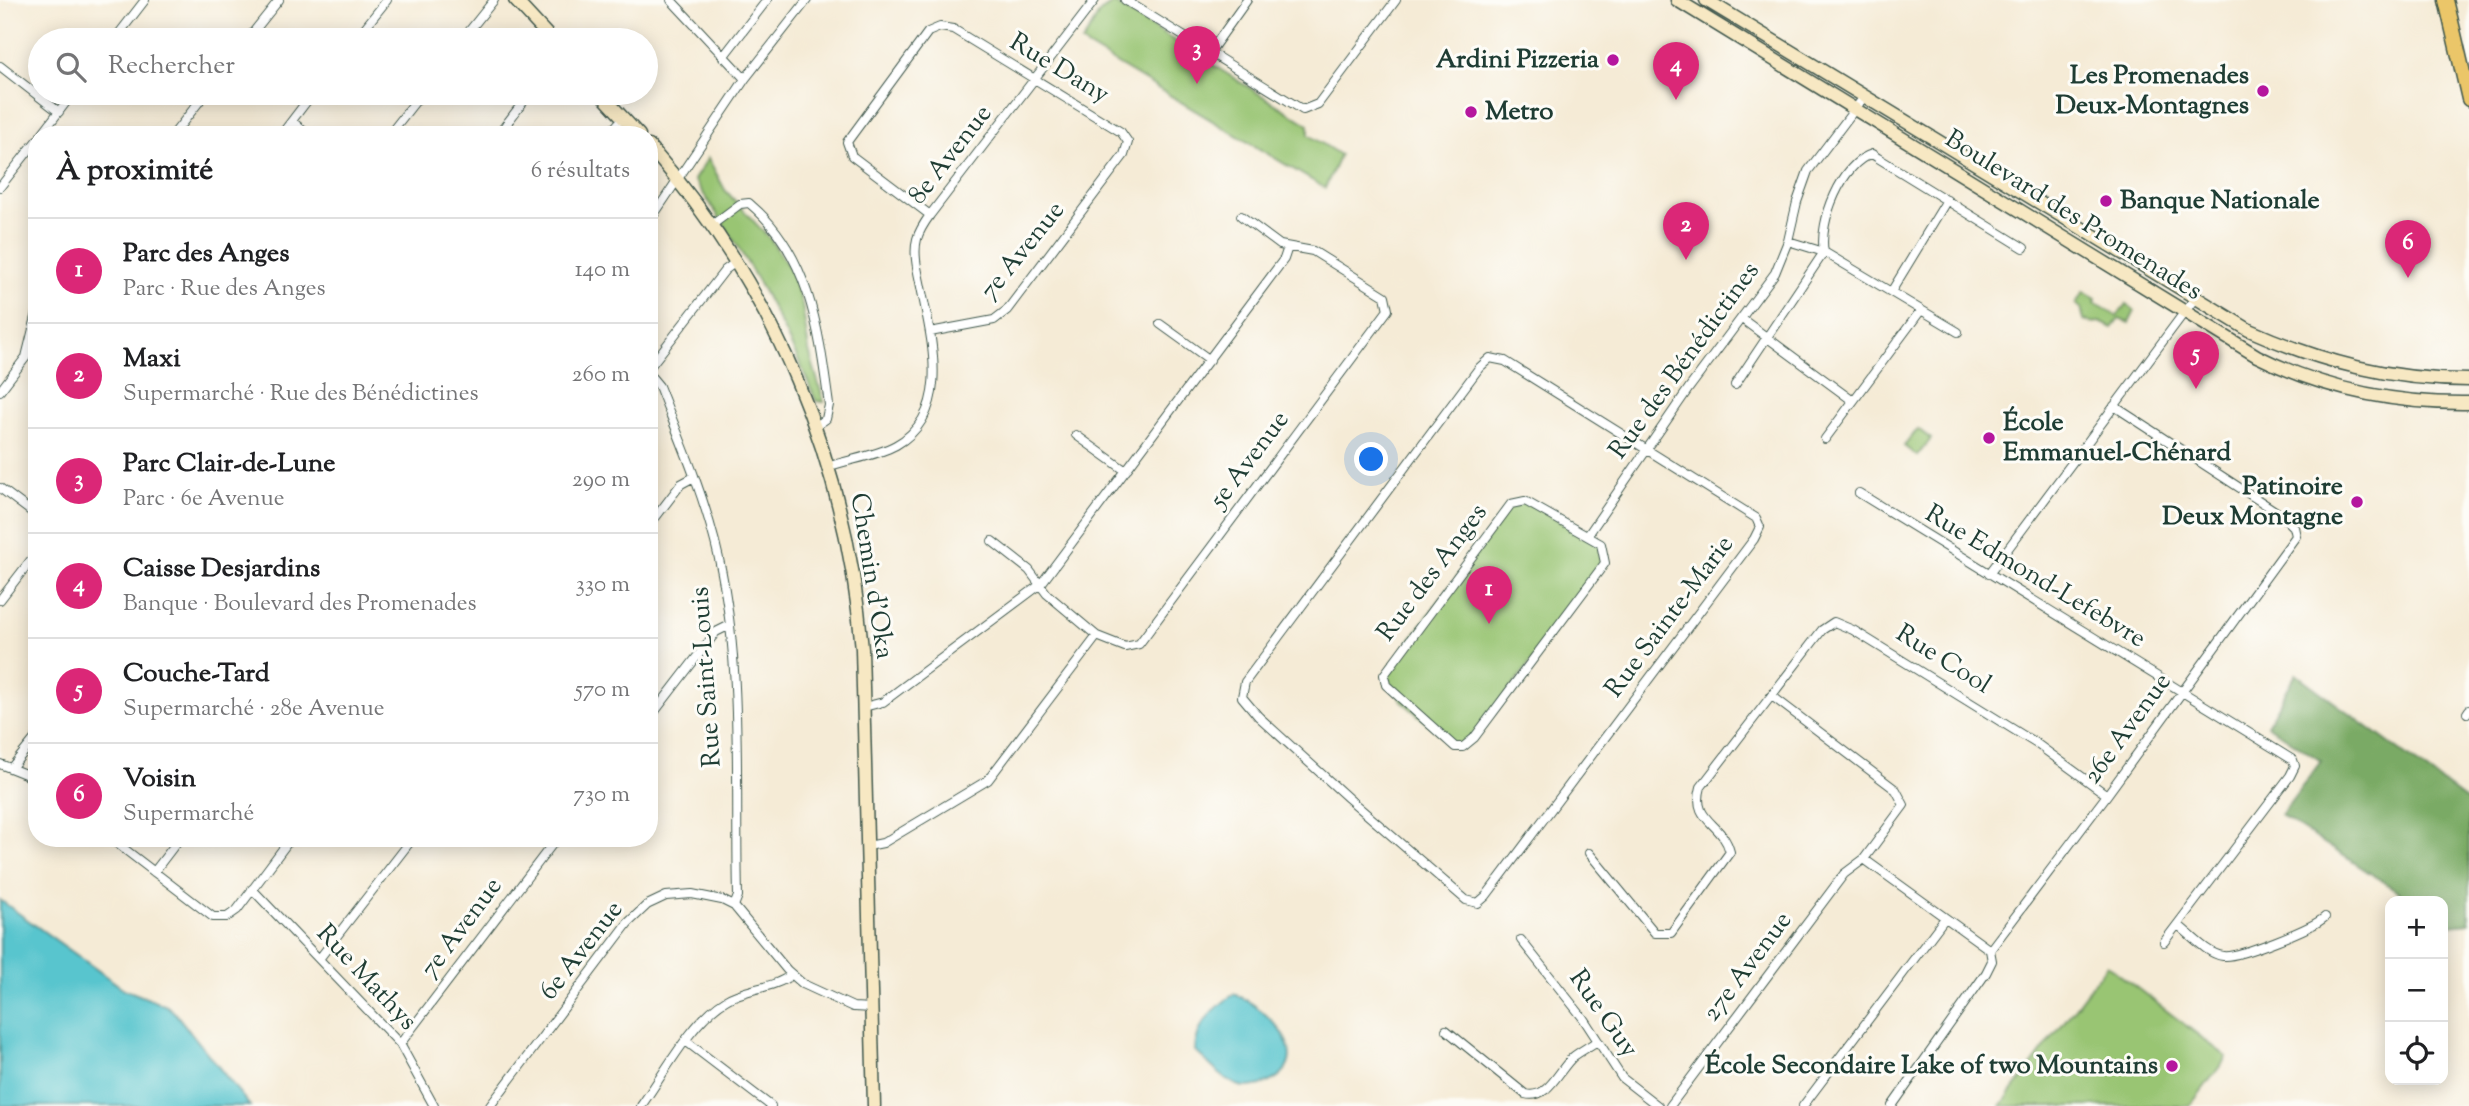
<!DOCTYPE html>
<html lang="fr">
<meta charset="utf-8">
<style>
body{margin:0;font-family:"Sorts Mill Goudy",serif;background:#f6f6f6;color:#202124}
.controls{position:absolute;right:21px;bottom:21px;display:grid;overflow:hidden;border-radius:14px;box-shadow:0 4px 18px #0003}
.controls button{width:63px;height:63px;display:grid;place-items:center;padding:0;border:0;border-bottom:2px solid #e0e0e0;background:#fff;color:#202124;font:35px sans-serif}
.you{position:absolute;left:1372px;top:460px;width:24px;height:24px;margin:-18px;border:5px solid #fff;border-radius:50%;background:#1a73e8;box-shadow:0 0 0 10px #1a73e833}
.badge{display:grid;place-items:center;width:46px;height:46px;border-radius:50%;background:#db2777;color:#fff;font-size:23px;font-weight:700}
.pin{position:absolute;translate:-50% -58px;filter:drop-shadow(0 2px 4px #0008)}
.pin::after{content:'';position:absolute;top:37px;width:24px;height:21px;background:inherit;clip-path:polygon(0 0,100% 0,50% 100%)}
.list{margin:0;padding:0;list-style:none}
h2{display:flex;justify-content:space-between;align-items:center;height:91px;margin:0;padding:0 28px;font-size:30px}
h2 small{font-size:23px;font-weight:400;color:#757577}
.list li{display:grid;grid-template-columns:46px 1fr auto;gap:21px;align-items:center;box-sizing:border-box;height:105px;padding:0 28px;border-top:2px solid #e0e0e0}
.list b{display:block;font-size:26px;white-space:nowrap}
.list p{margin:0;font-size:23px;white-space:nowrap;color:#757577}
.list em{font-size:23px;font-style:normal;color:#757577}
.icon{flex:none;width:38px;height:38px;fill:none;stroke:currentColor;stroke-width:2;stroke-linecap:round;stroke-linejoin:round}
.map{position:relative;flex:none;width:2469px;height:1106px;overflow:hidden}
.search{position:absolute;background:#fff;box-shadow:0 4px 18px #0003;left:28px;top:28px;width:630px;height:77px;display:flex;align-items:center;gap:18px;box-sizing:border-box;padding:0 24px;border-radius:38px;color:#757577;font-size:26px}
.panel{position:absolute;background:#fff;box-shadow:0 4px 18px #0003;left:28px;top:126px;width:630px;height:721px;border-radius:28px}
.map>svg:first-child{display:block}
.green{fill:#99c573;stroke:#5c8154;stroke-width:2}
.forest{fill:#7aaa65;stroke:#4c744c;stroke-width:2}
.water{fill:#58c5ce;stroke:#3c8181;stroke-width:2}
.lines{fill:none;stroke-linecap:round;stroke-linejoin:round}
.street-casing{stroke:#3f574c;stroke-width:10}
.secondary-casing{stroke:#3f574c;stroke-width:15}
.highway-casing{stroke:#3f574c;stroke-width:17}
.street{stroke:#fff;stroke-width:8}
.secondary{stroke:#f7e8c3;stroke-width:12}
.highway{stroke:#ebc669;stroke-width:14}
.poi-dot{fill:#b5179e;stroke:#fdfcf7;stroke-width:2.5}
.labels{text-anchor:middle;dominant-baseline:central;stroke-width:6;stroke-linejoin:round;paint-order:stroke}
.poi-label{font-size:26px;font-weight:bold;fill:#1f3d34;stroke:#fdfcf7;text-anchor:end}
.street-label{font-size:26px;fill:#1f3d34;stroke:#fdfcf7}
</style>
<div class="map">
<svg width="2469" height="1106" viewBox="0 0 2469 1106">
<rect width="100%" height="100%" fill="#fdfcf7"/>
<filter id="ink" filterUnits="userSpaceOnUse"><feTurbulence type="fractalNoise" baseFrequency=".0143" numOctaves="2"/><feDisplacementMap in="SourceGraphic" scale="14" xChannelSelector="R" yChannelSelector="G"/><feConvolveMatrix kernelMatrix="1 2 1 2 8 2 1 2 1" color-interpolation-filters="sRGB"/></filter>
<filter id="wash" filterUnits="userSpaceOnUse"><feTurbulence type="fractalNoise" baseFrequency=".00686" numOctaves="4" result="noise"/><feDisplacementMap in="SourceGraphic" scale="28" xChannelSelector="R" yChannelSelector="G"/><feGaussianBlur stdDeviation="1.57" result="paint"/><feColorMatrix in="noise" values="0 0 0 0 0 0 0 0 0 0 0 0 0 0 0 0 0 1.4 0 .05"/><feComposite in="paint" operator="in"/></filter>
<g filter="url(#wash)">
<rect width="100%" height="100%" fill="#f5ebd6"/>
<!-- green -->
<path class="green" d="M1114,3L1309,125V135L1340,155L1325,188L1082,43L1100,12Z
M708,158L725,190L771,240L790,269L802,304L809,351L824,402L816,401C784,322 743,250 694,180Z
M2083,292L2096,299L2095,303L2117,316L2126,304L2135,311L2129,323L2119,319L2112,328L2100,322L2092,323L2084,320L2081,308L2076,304Z
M1918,429L1931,439L1917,456L1904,446Z
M1525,501L1601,544L1605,563L1474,738L1455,747L1403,702L1384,675L1511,504Z
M2107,965L2227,1057L2190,1106H2001Z"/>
<!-- forest -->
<path class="forest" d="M2296,674L2469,802V923L2449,925L2443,921V901H2413L2281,815L2321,761L2267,725Z"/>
<!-- water -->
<path class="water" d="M0,900L124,989L167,1006L175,1013L250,1106H0Z
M1234,994C1265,1006 1320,1059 1269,1082C1260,1086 1246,1089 1237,1085C1222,1079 1208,1062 1195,1051C1196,1024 1213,1009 1234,994Z"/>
</g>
<g filter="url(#ink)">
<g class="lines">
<!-- street casing -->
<g class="street-casing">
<path id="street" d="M1125,0L1303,110L1318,104L1396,0
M114,40L145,0
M247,40L279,0
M355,40L387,0
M462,40L494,0
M1210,52L1247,0
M723,57L767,0
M0,66L59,112
M745,79L807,0
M292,121L308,135
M41,135L73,93
M173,135L206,93
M281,135L313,93
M389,135L422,93
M498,135L530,93
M608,135L623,118
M0,187L37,140
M649,222L745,79L671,0
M712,225L740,204L749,203C810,254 819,331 829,405L826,419L816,426
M1788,241L1824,252L1958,332
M1891,292L1947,200
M1742,319L1853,401
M1160,324L1210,360
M930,332L994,320L1007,310L1124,155L1128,142L1121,132L953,29L940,27L928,32L847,142L852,156L930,215
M1490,358L1505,361L1756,518L1760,527L1754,539L1486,896L1478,903L1466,900L1348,798L1258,716L1242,697L1245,682L1479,368Z
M649,368L725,270L736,262
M649,374L659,386C679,437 701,488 715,542C744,656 735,779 738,896L734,906
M1735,385L1824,252C1818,223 1842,162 1872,154L1878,158L2024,248
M0,391L26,357L37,313
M1076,435L1126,471
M1825,439L1921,310
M830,466C851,459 876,456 896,445C953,413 931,338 921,287C918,272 913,254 917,239C919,231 925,222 930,215L1095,0
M0,488L37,516
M1859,493L2293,760L2295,766L2290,776L2164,942
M1525,501L1601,544L1605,563L1474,738L1463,747H1455L1386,685L1384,675L1511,504Z
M649,526L681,484L694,477
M1588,535L1689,388L1775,273L1788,241L1797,202L1808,171L1864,97
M992,541L1029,570L1047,594L1097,636L1125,647L1139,644L1388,310L1385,296L1313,251L1280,245L1241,216
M1989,574L2195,298
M0,600L37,552
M864,707L883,702L1041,584L1284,259L1288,247
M2467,713L2469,710
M649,719L716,632L730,625
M0,764L25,774L37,782
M11,768L37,736
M110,838L213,917H227L237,910L291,838
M868,846L883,843L988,780L1097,636
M1589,853L1655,933H1671L1730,852C1722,821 1691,822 1701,787L1822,630L1834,622L1853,630L2037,744L2107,795
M1864,859L1990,950
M154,872L180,838
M252,889L400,1044L434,1106
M2178,925C2190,934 2207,954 2223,956C2238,958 2313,928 2325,917
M1521,940L1583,1018L1622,1078L1658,1106
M1990,950L2107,795L2296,536L2294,527L2283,516L2114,406
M319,959L413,838
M1446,1030L1525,1094C1549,1100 1558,1070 1574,1056C1581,1051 1590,1046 1597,1041
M687,1042L771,1106
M400,1044L557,838
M490,1106L628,923L647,905L666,896L692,894L722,900L734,906L787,970L803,984L853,1007L872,1008
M641,1106C664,1074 692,1020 726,1000C746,988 773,989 791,975
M1670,1106L1844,874L1864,859L1904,805L1896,790L1772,696
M1803,1106L1945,918
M1892,1106L1986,973L1992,961L1990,950"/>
</g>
<!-- secondary casing -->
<g class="secondary-casing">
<path id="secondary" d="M515,0L552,40
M1677,0L2257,356C2323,389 2395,404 2469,403
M1706,0L2249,330C2321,362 2390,380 2469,380
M600,93L639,135
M649,146C774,287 847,462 862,649L874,1106"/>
</g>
<!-- highway casing -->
<g class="highway-casing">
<path id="highway" d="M2446,0L2469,99"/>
</g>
<!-- street -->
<use href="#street" class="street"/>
<!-- secondary -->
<use href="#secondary" class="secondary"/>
<!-- highway -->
<use href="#highway" class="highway"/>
</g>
</g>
<!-- markers -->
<g class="poi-dot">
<circle cx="1613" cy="60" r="7"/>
<circle cx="2263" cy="91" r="7"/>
<circle cx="1471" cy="112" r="7"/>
<circle cx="2106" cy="201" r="7"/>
<circle cx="1989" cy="438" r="7"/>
<circle cx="2357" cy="502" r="7"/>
<circle cx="2172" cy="1066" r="7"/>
</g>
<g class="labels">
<!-- poi labels -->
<g class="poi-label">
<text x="1599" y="60">Ardini Pizzeria</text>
<text x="2249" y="76">Les Promenades<tspan x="2249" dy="30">Deux-Montagnes</tspan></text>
<text x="1485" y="112" text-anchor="start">Metro</text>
<text x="2120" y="201" text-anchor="start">Banque Nationale</text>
<text x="2003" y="423" text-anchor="start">École<tspan x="2003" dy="30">Emmanuel-Chénard</tspan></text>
<text x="2343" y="487">Patinoire<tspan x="2343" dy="30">Deux Montagne</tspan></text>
<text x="2158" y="1066">École Secondaire Lake of two Mountains</text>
</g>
<!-- street labels -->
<g class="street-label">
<text transform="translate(1059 69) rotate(31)">Rue Dany</text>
<text transform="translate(951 155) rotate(-52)">8e Avenue</text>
<text transform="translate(2073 216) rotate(32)">Boulevard des Promenades</text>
<text transform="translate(1023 251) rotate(-51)">7e Avenue</text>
<text transform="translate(1685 361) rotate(-54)">Rue des Bénédictines</text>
<text transform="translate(1250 460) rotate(-53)">5e Avenue</text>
<text transform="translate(1433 573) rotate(-53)">Rue des Anges</text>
<text transform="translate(871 576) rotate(81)">Chemin d'Oka</text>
<text transform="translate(2035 577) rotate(31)">Rue Edmond-Lefebvre</text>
<text transform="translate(1670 617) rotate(-53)">Rue Sainte-Marie</text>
<text transform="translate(1943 660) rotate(32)">Rue Cool</text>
<text transform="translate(707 677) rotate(-94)">Rue Saint-Louis</text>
<text transform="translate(2128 729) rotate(-54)">26e Avenue</text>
<text transform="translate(462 928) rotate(-53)">7e Avenue</text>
<text transform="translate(582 951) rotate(-52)">6e Avenue</text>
<text transform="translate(1748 967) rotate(-53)">27e Avenue</text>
<text transform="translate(366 978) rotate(47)">Rue Mathys</text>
<text transform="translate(1603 1014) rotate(55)">Rue Guy</text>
</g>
</g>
</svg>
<div class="controls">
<button>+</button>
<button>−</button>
<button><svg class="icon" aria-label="locate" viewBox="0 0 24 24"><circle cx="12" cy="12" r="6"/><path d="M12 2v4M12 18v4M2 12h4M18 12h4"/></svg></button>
</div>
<div class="you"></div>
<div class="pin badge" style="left:1489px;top:624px">1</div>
<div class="pin badge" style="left:1686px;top:260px">2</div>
<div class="pin badge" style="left:1197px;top:84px">3</div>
<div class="pin badge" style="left:1676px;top:100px">4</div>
<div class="pin badge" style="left:2196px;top:389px">5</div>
<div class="pin badge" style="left:2408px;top:278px">6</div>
<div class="search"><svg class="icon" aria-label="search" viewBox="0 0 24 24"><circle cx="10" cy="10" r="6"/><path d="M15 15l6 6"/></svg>Rechercher</div>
<section class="panel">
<h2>À proximité<small>6 résultats</small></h2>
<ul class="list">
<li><span class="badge">1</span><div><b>Parc des Anges</b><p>Parc · Rue des Anges</p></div><em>140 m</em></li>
<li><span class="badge">2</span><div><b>Maxi</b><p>Supermarché · Rue des Bénédictines</p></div><em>260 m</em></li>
<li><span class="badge">3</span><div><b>Parc Clair-de-Lune</b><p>Parc · 6e Avenue</p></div><em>290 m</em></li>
<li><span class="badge">4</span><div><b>Caisse Desjardins</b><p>Banque · Boulevard des Promenades</p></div><em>330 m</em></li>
<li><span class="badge">5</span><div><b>Couche-Tard</b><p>Supermarché · 28e Avenue</p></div><em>570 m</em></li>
<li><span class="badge">6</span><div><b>Voisin</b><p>Supermarché</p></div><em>730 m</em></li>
</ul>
</section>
</div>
